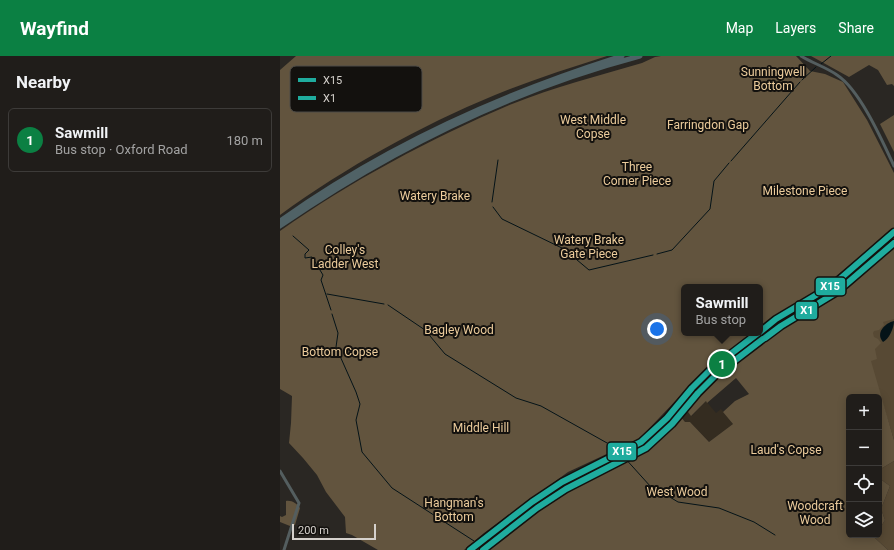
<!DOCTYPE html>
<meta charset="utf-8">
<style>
body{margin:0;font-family:Roboto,sans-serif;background:#2d2a27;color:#f1f3f6}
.controls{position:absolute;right:12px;bottom:12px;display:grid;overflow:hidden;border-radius:6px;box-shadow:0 2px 10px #0003}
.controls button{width:36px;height:36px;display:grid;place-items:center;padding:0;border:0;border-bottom:1px solid #3d3b39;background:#201d1a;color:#f1f3f6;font:20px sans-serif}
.scale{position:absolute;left:12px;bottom:10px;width:84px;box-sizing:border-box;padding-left:4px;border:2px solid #d5d1cc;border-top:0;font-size:11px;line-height:14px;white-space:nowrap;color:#d5d1cc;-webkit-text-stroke:3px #13110e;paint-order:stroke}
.you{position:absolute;left:377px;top:273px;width:14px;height:14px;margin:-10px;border:3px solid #fff;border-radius:50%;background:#1a73e8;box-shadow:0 0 0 6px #1a73e833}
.badge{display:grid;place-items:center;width:26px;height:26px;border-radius:50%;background:#0b8043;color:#fff;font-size:13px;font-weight:700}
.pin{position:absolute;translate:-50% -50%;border:2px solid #fff;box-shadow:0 1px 4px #0006}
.popup{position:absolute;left:401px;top:228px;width:82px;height:52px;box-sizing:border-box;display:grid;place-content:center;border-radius:6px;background:#201d1a;filter:drop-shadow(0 1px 3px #0005);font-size:13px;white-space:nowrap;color:#a2a2a2}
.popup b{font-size:15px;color:#f1f3f6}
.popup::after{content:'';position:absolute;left:50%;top:100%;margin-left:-8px;border:8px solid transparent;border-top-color:#201d1a}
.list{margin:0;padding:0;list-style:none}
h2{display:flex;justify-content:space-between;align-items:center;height:52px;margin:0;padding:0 16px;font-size:17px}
h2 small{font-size:13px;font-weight:400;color:#a2a2a2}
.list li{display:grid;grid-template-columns:26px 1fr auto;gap:12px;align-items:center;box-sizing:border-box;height:64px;margin:0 8px 8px;padding:0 8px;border:1px solid #3d3b39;border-radius:6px}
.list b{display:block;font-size:15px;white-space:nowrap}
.list p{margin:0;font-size:13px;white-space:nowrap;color:#a2a2a2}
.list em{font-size:13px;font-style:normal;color:#a2a2a2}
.icon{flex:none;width:22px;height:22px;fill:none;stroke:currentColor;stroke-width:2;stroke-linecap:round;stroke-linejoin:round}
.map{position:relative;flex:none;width:614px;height:494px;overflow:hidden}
header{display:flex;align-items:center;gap:24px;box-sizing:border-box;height:56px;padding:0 20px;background:#0b8043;color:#fff}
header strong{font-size:19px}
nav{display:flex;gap:22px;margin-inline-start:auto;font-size:14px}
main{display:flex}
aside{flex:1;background:#201d1a}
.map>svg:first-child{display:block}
.built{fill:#342c20}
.green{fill:#574934}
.forest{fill:#62543e}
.water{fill:#041318}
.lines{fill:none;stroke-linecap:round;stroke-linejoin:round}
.stream{stroke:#041318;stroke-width:1}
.minor{stroke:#545e5f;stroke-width:3}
.tertiary{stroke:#545e5f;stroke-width:3.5}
.trunk{stroke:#506266;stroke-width:5}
.bus-1-casing{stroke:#13110e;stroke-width:9}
.bus-2-casing{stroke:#13110e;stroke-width:9}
.bus-1{stroke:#1fac9e;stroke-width:6}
.bus-2{stroke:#1fac9e;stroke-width:6}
.labels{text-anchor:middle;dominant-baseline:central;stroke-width:4;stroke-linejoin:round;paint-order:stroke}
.park-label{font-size:12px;fill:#eccc9c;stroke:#13110e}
.key{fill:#13110e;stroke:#4d4b47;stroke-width:1}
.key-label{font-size:11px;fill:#d5d1cc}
.line-badge{stroke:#13110e;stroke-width:1.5}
.badge-label{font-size:11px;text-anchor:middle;font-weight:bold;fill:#fff}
</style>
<header>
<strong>Wayfind</strong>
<nav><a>Map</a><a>Layers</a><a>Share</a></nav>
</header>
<main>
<aside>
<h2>Nearby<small></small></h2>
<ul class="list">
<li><span class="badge">1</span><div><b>Sawmill</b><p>Bus stop · Oxford Road</p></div><em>180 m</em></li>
</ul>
</aside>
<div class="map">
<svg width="614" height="494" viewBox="0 0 614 494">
<rect width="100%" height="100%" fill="#2a2723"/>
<!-- built -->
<path class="built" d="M426,345L436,357L441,353L453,368L429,386L410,366H405L397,356L403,349L412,360Z"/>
<!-- green -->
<path class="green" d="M614,258V384L579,270Z
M614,405V494H608L594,481L596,479H599V474L605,464L601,453L610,430L599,422V414Z"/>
<!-- forest -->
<path class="forest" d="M16,0H327C290,12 251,24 215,39C140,70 66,111 0,159V14Z
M381,0H516L530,15L545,18L563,26L587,64L614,117V173L544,230L498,258L480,272V231H404V277H473L423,316L359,383L288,416L204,477L184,494H98L72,479L66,477L65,461L46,436L37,419L23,402L9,387L11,367L12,340L0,333V175C71,125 152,82 232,48C274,31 318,20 362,7L375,1Z
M531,0H614V30L612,28L607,29L598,14L589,9L569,21Z
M614,59V96L600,68Z
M614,180V263L603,266L604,269L599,274L594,275L593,277L594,281L598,283L601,287L595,293L597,303L591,305L614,384V405L599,414V341H569V479H596L595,482L608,494H195L294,422L362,390L397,356L405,366H410L429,386L453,368L443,356L455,345L469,338L456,322L427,347L426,345L411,360L403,349L423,325L471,287L550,235L605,187Z
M599,422L610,430L601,453L605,464L599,474Z
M6,445C12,444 17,448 20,452L15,469L10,470L0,466V460L2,461L6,459Z"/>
<!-- water -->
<path class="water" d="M614,265C614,272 609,283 603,286C595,277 605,267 614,265Z"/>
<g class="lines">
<!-- stream -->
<path class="stream" d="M541,8L551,0
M522,24L536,11
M451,105L520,26
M212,146L218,104
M213,151L222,163L284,193L309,214L373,199
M13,180L29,194L25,198V202L32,201L43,219L41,224L51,254
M377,198L392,194L430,153L434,125L449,107
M47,238L104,248
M108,249L145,274L165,298L236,342L261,350L336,392
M52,258L58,277L56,291L76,336L80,348L76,364L82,396L112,432L194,485
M343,400L371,431L380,435L398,446L439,452L474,466L495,479
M200,490L203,494"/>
<!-- minor -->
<path class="minor" d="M521,0C532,7 546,11 557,19C580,34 602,84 614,110
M0,415L19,447L4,494"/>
<!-- tertiary -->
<path class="tertiary" d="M480,276L496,263L539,238L553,229L614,176
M190,494L252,446L282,426L361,386L387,362L412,332L431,313L478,277"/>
<!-- trunk -->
<path class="trunk" d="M0,165C104,91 221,38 342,0
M0,170C109,95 232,34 360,0"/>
<!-- bus-1 casing -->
<g class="bus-1-casing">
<path id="bus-1" d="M480,276L496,263L553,229L614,176
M190,494L252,446L282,426L361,386L387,362L412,332L431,313L478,277"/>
</g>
<!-- bus-2 casing -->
<g class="bus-2-casing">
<path id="bus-2" d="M485,282L501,270L557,236L614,187
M203,494L257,452L286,433L366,392L392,368L418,337L436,319L483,283"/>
</g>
<!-- bus-1 -->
<use href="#bus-1" class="bus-1"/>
<!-- bus-2 -->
<use href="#bus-2" class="bus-2"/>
</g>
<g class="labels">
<!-- park labels -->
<g class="park-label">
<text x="493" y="16">Sunningwell<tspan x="493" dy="14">Bottom</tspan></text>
<text x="313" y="64">West Middle<tspan x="313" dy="14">Copse</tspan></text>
<text x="428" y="69">Farringdon Gap</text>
<text x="357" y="111">Three<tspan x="357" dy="14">Corner Piece</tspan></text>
<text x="525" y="135">Milestone Piece</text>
<text x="155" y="140">Watery Brake</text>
<text x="309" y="184">Watery Brake<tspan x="309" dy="14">Gate Piece</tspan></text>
<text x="65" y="194">Colley's<tspan x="65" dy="14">Ladder West</tspan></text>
<text x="179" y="274">Bagley Wood</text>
<text x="60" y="296">Bottom Copse</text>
<text x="201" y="372">Middle Hill</text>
<text x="506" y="394">Laud's Copse</text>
<text x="397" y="436">West Wood</text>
<text x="174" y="447">Hangman's<tspan x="174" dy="14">Bottom</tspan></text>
<text x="535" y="450">Woodcraft<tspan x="535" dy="14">Wood</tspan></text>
</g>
</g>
<!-- legend -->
<rect x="10" y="10" width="132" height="46" rx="6" class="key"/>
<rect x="18" y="22" width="18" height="4" fill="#1fac9e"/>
<rect x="18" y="40" width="18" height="4" fill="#1fac9e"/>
<g class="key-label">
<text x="43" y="28">X15</text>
<text x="43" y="46">X1</text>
</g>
<g class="line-badge">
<rect x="535" y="221" width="31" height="19" rx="4" fill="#1fac9e"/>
<rect x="515" y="245" width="23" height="19" rx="4" fill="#1fac9e"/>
<rect x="327" y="386" width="30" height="19" rx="4" fill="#1fac9e"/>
</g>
<g class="badge-label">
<text x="550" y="234">X15</text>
<text x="527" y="258">X1</text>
<text x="342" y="399">X15</text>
</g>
</svg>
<div class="controls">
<button>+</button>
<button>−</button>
<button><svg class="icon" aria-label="locate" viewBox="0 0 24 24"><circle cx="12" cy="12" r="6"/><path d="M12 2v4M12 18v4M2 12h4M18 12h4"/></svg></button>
<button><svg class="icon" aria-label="layers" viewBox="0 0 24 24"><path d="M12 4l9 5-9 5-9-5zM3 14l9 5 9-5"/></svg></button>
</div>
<div class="scale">200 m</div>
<div class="you"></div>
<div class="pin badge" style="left:442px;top:308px">1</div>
<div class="popup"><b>Sawmill</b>Bus stop</div>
</div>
</main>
